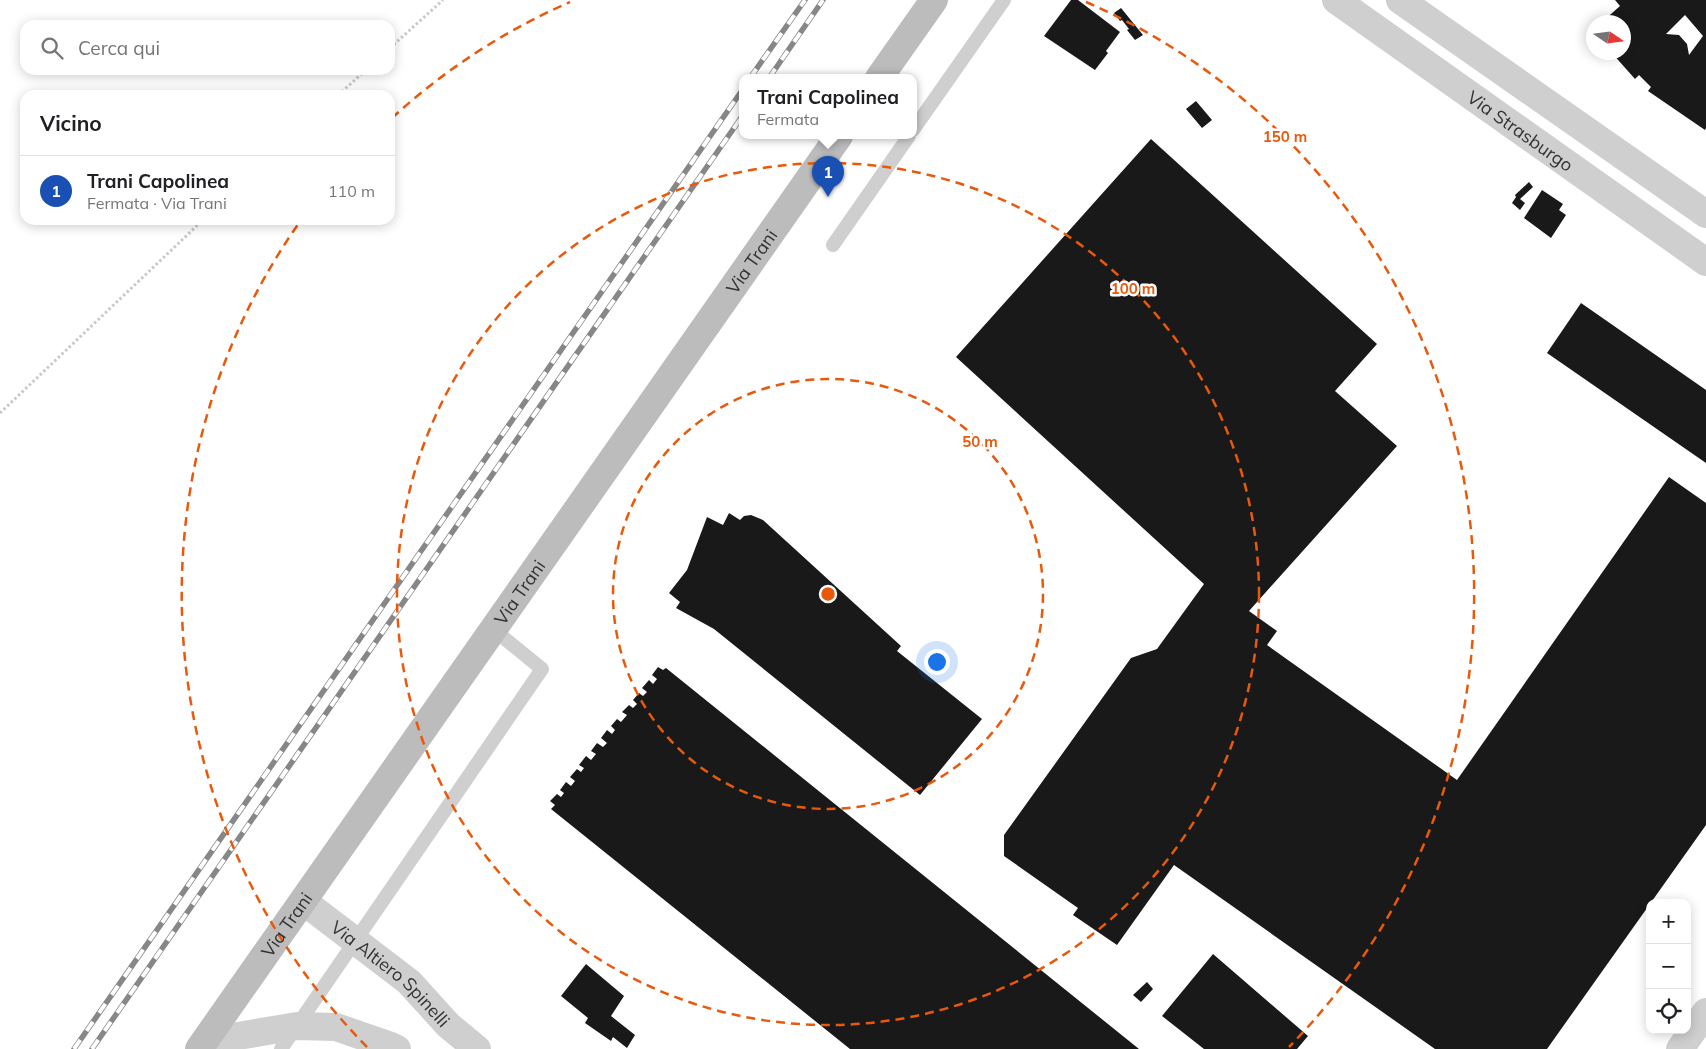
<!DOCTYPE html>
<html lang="it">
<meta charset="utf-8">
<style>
body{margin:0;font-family:Mulish,sans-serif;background:#f2f2f2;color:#202124}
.controls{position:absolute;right:15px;bottom:15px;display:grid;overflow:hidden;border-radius:10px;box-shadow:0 2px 12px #0003}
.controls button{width:45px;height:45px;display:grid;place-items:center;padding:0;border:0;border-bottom:1px solid #e0e0e0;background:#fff;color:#202124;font:25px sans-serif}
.compass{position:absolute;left:1586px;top:15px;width:45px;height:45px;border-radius:50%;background:#fff;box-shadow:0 2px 12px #0003;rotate:103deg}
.you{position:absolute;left:936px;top:661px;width:18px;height:18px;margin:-12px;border:4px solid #fff;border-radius:50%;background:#1a73e8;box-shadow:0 0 0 8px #1a73e833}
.badge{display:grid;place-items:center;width:32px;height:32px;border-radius:50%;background:#d64752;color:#fff;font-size:16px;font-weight:700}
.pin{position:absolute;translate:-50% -41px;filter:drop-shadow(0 1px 2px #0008)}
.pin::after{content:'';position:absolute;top:26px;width:18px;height:15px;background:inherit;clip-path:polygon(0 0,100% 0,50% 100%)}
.popup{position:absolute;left:739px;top:74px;width:178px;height:65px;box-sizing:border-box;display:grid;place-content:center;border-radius:10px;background:#fff;filter:drop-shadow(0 1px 4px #0005);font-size:16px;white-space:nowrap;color:#757577}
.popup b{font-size:19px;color:#202124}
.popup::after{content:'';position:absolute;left:50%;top:100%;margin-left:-10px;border:10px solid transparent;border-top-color:#fff}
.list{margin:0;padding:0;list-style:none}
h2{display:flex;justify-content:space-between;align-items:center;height:65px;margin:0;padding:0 20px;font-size:21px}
h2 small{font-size:16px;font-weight:400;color:#757577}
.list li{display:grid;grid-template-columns:32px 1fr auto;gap:15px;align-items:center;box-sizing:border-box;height:70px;padding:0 20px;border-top:1px solid #e0e0e0}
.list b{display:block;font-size:19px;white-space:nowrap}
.list p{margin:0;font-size:16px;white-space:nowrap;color:#757577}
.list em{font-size:16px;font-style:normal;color:#757577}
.icon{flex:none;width:28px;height:28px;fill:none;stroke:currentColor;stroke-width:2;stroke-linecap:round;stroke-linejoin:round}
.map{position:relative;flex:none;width:1706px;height:1049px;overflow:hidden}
.search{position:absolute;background:#fff;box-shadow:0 2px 12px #0003;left:20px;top:20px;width:375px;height:55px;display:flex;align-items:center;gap:12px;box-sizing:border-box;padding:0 18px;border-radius:15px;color:#757577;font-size:19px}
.panel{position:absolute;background:#fff;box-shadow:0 2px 12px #0003;left:20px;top:90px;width:375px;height:135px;border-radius:15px}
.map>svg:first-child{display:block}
.building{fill:#191919;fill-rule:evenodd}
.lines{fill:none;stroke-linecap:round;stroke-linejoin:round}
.path{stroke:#c9c9c9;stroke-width:3;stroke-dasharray:2.5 2.5;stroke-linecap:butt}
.service{stroke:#cfcfcf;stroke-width:14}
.minor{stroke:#cfcfcf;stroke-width:28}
.secondary{stroke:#bcbcbc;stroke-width:28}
.rail-casing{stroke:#878787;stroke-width:5.5}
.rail{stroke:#fff;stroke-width:4;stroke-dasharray:11;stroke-linecap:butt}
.ring{fill:none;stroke:#e8590c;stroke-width:2.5;stroke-dasharray:9 6}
.labels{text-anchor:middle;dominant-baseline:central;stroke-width:5;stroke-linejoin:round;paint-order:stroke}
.street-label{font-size:18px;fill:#323232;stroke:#fff}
.centre{fill:#e8590c;stroke:#fff;stroke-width:2.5}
.ring-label{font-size:15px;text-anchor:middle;font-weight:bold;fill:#e8590c;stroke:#fff;stroke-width:5;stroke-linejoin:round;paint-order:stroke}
</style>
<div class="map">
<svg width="1706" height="1049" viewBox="0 0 1706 1049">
<rect width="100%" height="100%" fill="#fff"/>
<!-- building -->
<path class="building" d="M1071,0H1078L1120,32L1106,51L1108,53L1095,70L1044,36Z
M1615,0H1706V128L1705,130L1648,91L1651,87L1639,75L1635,79L1611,52H1624V22H1602L1620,6ZM1685,15L1703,36L1689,55L1687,44L1679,35L1666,34Z
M1121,8L1143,35L1135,40L1127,30L1129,29L1122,20L1120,21L1114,13Z
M1196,101L1212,120L1202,128L1186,109Z
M1151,139L1377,344L1335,391L1397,446L1249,611L1277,631L1267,645L1457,780L1669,477L1706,503V825L1547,1049H1435L1174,865L1117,945L1073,915L1078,908L1004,856V835L1131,658L1157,649L1204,584L956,357Z
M1529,182L1533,187L1520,199L1525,203L1520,210L1512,203L1516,197L1515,195Z
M1542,190L1563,204L1559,210L1566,215L1551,238L1524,218Z
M1581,303L1706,390V463L1547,353Z
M729,513L740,520L744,516L751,515L763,520L901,646L897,651L982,719L920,795L714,629L676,608L680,602L669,593L687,570L707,517L723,525Z
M658,667L663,670L666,668L1139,1049H850L551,809L555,805L550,801L557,794L561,797L564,793L560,790L566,782L571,786L575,781L570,777L577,769L581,772L584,768L579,765L586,756L591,760L596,754L591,751L597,743L603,747L607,743L601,738L607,730L612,734L615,730L611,726L617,719L621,722L627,715L622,712L629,705L633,708L637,704L633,700L639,693L643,696L647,692L642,688L649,680L653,684L657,679L652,675Z
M1213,954L1308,1036L1297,1049H1204L1162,1016Z
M586,964L624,996L611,1016L635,1035L627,1048L613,1037L611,1041L585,1023L588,1018L561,996Z
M1147,982L1153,989L1141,1002L1133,995Z"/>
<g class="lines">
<!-- path -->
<path class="path" d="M390,48L443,0
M338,95L366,70
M0,413L203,220"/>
<!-- service -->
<path class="service" d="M913,130L1004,0
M833,245L909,136
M281,1049L542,669L493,629"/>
<!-- minor -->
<g class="minor">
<path id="s1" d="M1336,0L1706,262"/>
<path d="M1400,0L1706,214"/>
<path id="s2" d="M303,901L409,982L448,1025L477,1049"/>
<path d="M212,1049L238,1036L297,1026L336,1027L391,1046L397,1049"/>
<path d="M1680,1049L1706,1012"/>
</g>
<!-- secondary -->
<g class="secondary">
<path d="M879,78L934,0"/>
<path id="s3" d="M199,1049L839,136"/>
</g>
<!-- rail casing -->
<g class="rail-casing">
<path id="rail" d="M750,78L805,0
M769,78L823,0
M74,1049L743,89
M92,1049L743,115"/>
</g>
<!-- rail -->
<use href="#rail" class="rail"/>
</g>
<!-- distance rings -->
<g class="ring">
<circle cx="828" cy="594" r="215"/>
<circle cx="828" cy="594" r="431"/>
<path d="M367 1047A646 646 0 0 1 299 223M392 118A646 646 0 0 1 570 2M1086 2A646 646 0 0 1 1289 1047"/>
</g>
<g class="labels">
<!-- street labels -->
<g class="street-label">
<text stroke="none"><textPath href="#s1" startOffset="226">Via Strasburgo</textPath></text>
<text stroke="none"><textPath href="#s3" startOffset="962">Via Trani</textPath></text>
<text stroke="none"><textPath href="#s3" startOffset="558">Via Trani</textPath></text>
<text stroke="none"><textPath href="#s3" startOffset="152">Via Trani</textPath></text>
<text stroke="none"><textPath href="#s2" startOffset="114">Via Altiero Spinelli</textPath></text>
</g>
</g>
<circle cx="828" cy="594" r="8" class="centre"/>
<g class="ring-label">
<text x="1285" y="142">150 m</text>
<text x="1133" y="294">100 m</text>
<text x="980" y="447">50 m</text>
</g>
</svg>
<div class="controls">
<button>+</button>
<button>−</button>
<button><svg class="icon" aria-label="locate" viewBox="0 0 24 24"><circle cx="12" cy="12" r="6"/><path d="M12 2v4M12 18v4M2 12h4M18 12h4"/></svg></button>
</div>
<svg class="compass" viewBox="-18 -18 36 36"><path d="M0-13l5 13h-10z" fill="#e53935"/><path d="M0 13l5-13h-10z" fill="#757577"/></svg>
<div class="you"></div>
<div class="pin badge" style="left:828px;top:197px;background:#1a4fb4">1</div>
<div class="popup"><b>Trani Capolinea</b>Fermata</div>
<div class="search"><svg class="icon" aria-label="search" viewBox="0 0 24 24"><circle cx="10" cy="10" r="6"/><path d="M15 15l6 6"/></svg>Cerca qui</div>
<section class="panel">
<h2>Vicino<small></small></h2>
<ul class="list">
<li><span class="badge" style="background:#1a4fb4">1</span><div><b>Trani Capolinea</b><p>Fermata · Via Trani</p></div><em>110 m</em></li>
</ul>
</section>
</div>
